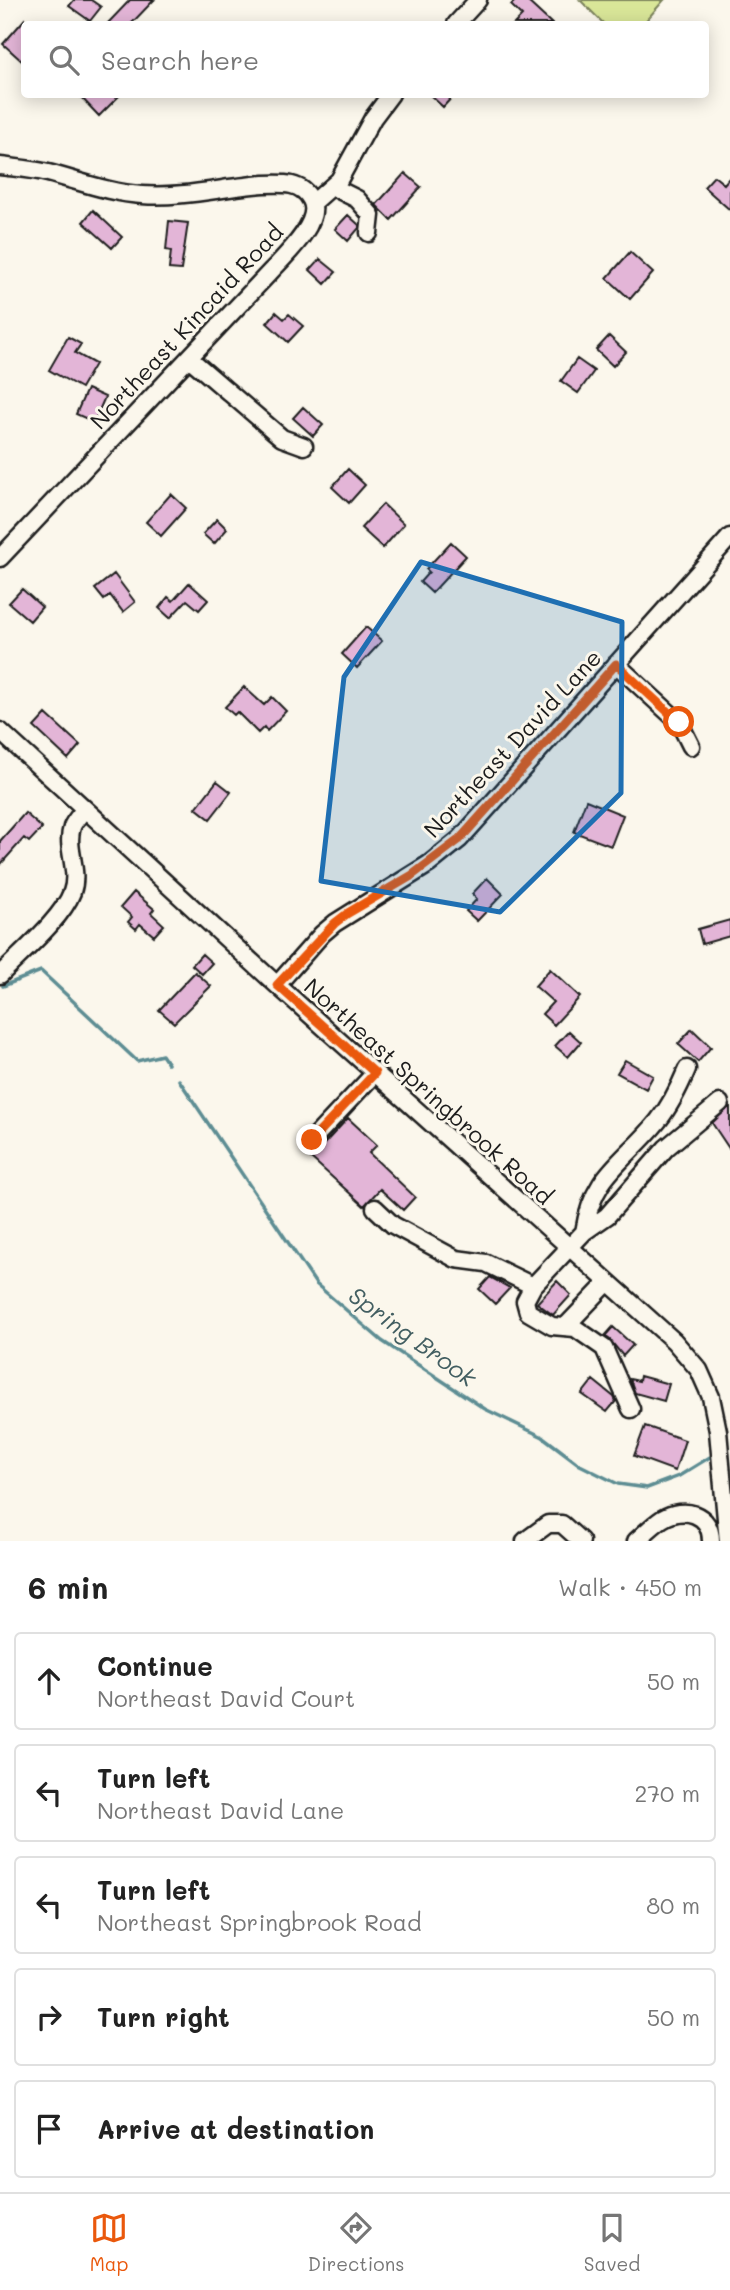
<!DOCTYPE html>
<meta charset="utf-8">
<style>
body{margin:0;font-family:Mali,sans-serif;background:#f6f6f6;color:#222}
.stop{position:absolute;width:21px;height:21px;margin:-16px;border:5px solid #ea580c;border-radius:50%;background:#fff}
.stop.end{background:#ea580c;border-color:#fff;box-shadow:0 2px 7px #0008}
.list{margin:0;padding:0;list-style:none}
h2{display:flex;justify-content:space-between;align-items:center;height:91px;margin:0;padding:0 28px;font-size:30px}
h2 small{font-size:23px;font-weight:400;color:#767676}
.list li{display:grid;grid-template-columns:46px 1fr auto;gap:21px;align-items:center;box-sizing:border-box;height:98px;margin:0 14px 14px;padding:0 14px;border:2px solid #e0e0e0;border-radius:7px}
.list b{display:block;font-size:26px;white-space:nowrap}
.list p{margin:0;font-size:23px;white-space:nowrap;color:#767676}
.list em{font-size:23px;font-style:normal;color:#767676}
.icon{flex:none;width:38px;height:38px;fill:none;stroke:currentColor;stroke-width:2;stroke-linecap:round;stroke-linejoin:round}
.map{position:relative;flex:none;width:730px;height:1541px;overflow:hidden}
.search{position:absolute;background:#fff;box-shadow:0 4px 18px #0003;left:21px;right:21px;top:21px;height:77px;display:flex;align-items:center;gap:18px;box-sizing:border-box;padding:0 24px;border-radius:7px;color:#767676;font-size:26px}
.sheet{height:651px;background:#fff}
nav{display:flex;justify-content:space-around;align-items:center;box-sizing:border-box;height:98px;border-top:2px solid #e0e0e0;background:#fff;font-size:19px;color:#767676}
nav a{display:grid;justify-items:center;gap:4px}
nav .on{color:#ea580c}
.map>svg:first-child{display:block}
.green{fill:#d9e698;stroke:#7a815a;stroke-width:2}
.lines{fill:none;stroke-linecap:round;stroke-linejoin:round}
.stream{stroke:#5d8d93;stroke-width:3.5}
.building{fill:#e3b5d7;stroke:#1c1c1c;stroke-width:2}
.minor-casing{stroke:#1c1c1c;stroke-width:21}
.minor{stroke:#fbf7ec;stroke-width:16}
.route{stroke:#ea580c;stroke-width:9}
.marked{fill:#1f6fb2;fill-opacity:0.2;stroke:#1f6fb2;stroke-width:5;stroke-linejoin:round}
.labels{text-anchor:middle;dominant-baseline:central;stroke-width:6;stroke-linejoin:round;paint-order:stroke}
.street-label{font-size:23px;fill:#1c1c1c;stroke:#fbf7ec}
.water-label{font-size:24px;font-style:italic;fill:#425e61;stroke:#fbf7ec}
</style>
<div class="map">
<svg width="730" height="1541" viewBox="0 0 730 1541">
<rect width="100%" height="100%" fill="#fbf7ec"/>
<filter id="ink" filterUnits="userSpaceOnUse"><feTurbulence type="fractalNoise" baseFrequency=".0143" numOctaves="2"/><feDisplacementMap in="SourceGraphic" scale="14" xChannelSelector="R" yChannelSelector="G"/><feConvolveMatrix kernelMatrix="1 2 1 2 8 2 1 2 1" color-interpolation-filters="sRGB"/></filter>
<g filter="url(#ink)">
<!-- green -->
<path class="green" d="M580,0H664L643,24H604Z"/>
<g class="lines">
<!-- stream -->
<path class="stream" d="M3,986L41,971L137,1061L162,1055L168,1064
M179,1080L316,1284L382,1341L485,1409L543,1437L580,1465L618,1484L647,1488L679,1476L710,1457"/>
</g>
<!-- building -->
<path class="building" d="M74,0H91L101,7L90,21L69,6Z
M130,0H154L131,24H107Z
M516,0H526L552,24H514L522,16L511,5Z
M24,20V63L3,44Z
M78,94H121L99,116Z
M429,94H455L443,107Z
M405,173L421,187L391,220L376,205Z
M714,176L724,184L730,177V210L704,187Z
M93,210L122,237L112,248L83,222Z
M348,215L359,225V228L348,241L335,229Z
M169,221L188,223L181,270L169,269L171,251L166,250Z
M630,252L653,273L630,299L607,278Z
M320,259L336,272L325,284L310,270Z
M276,312L284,319L289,314L303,326L288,342L267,323Z
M609,336L626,352L613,366L596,350Z
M68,337L81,344L75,353L95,364L81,388L49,370Z
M577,359L594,371L578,393L561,381Z
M87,389L105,397L94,422L76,414Z
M303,407L323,425L313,436L293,418Z
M348,469L365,485L349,503L332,487Z
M171,494L186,508L161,536L146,522Z
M383,504L404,524L383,548L361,528Z
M217,519L227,529L214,544L203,534Z
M451,542L466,556L432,593L420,582L429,572L426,569Z
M114,574L135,602L123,612L110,595L104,600L95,589Z
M189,583L208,600L199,610L187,600L170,618L159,608L168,597L173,601Z
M22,589L42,607L30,621L9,603Z
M366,627L382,641L357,668L342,654Z
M244,687L264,705L272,697L286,711L267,731L264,727L258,733L237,712L234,715L225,707Z
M46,714L80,745L68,759L34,727Z
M217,781L231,792L210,819L196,808Z
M586,800L623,815L611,846L574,832Z
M25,813L42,828L29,842L24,838L0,865V841Z
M487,878L503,894L477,921L466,911L477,899L472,894Z
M134,892L154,909L151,913L164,925L154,936L140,924L136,929L128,922L132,917L121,907Z
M730,920V936L702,944L698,929Z
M202,954L212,963L202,974L192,965Z
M550,969L580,997L554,1025L542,1014L553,1002L535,986Z
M195,972L211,986L174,1023L159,1010Z
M692,1029L711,1047L698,1062L678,1044Z
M569,1031L581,1042L568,1057L555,1046Z
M625,1060L653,1076L646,1089L617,1073Z
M730,1106V1150L712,1123Z
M348,1118L377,1145L369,1153L415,1197L403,1210L380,1189L364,1206L311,1158Z
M490,1277L510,1288L495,1304L479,1289Z
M557,1281L571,1295L553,1315L537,1303Z
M613,1327L633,1345L623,1356L610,1340L605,1336Z
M640,1376L669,1384L664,1401L635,1393L630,1379L639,1381Z
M593,1380L614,1397L616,1401L607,1412L582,1394Z
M645,1426L685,1440L675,1471L634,1456Z"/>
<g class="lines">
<!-- minor casing -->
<g class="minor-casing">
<path id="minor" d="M456,24L478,0
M0,166C16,168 32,169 48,173C79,181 110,193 142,195C183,198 224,187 264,184C283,183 302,182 311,200C323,221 285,256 271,271L0,558
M333,187L357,199L371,215L369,233
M313,203L339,180L373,118L391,94
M189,358L282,438L304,446
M616,664L679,722L691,746
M0,731L277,985L674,1341L699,1370L711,1397L718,1431L728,1541
M0,975C20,954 62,919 72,892C80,870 65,848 72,827C74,821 81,814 85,809
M277,985L322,934L335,923L429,864L460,839L730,537
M312,1140L375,1073
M375,1208L393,1225L456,1259L486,1263L533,1286
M584,1232C593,1173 624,1163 658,1121C671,1105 679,1088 687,1069
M565,1327L608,1282
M631,1409L604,1348L575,1328L552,1326L528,1312L525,1301L533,1286L584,1232L607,1216L666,1148L720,1103
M525,1541L548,1524H562L581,1541
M636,1541C644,1534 653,1525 662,1519C684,1506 711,1513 711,1541"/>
</g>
<!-- minor -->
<use href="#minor" class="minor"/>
</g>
</g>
<g class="lines" filter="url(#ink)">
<!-- route -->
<path class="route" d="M312,1140L375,1073L277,985L335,923L348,913L411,876L460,839L616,664L679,722"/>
</g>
<!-- marked area -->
<path class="marked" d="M421,562L622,622L621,793L500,912L321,881L344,677Z"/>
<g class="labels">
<!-- street labels -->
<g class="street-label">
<text transform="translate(186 326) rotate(-47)">Northeast Kincaid Road</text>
<text transform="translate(512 743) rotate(-47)">Northeast David Lane</text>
<text transform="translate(429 1091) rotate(42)">Northeast Springbrook Road</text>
</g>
<!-- water labels -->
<g class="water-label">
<text transform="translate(413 1336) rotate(36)">Spring Brook</text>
</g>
</g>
</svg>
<div class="stop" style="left:679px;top:722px"></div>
<div class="stop end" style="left:312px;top:1140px"></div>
<div class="search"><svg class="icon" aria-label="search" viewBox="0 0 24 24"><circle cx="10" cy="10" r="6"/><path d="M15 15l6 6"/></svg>Search here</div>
</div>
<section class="sheet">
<h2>6 min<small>Walk · 450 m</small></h2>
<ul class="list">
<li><svg class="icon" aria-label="ahead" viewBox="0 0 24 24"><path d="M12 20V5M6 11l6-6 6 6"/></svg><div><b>Continue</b><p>Northeast David Court</p></div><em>50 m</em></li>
<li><svg class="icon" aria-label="left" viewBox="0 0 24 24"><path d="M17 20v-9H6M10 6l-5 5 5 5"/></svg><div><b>Turn left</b><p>Northeast David Lane</p></div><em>270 m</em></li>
<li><svg class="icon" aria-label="left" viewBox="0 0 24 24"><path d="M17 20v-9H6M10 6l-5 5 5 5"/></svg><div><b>Turn left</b><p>Northeast Springbrook Road</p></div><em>80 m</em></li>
<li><svg class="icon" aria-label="right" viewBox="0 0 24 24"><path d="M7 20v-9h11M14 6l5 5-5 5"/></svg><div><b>Turn right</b></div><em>50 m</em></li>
<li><svg class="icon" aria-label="arrive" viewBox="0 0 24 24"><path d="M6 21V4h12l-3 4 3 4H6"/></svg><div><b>Arrive at destination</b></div></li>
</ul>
</section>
<nav>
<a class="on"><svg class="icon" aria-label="map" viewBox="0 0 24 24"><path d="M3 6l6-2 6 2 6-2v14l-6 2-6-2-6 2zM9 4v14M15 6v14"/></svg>Map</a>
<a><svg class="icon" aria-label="directions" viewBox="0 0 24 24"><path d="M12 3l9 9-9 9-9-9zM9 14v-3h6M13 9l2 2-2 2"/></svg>Directions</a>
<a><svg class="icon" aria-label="saved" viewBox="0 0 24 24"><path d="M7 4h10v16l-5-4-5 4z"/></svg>Saved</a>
</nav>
